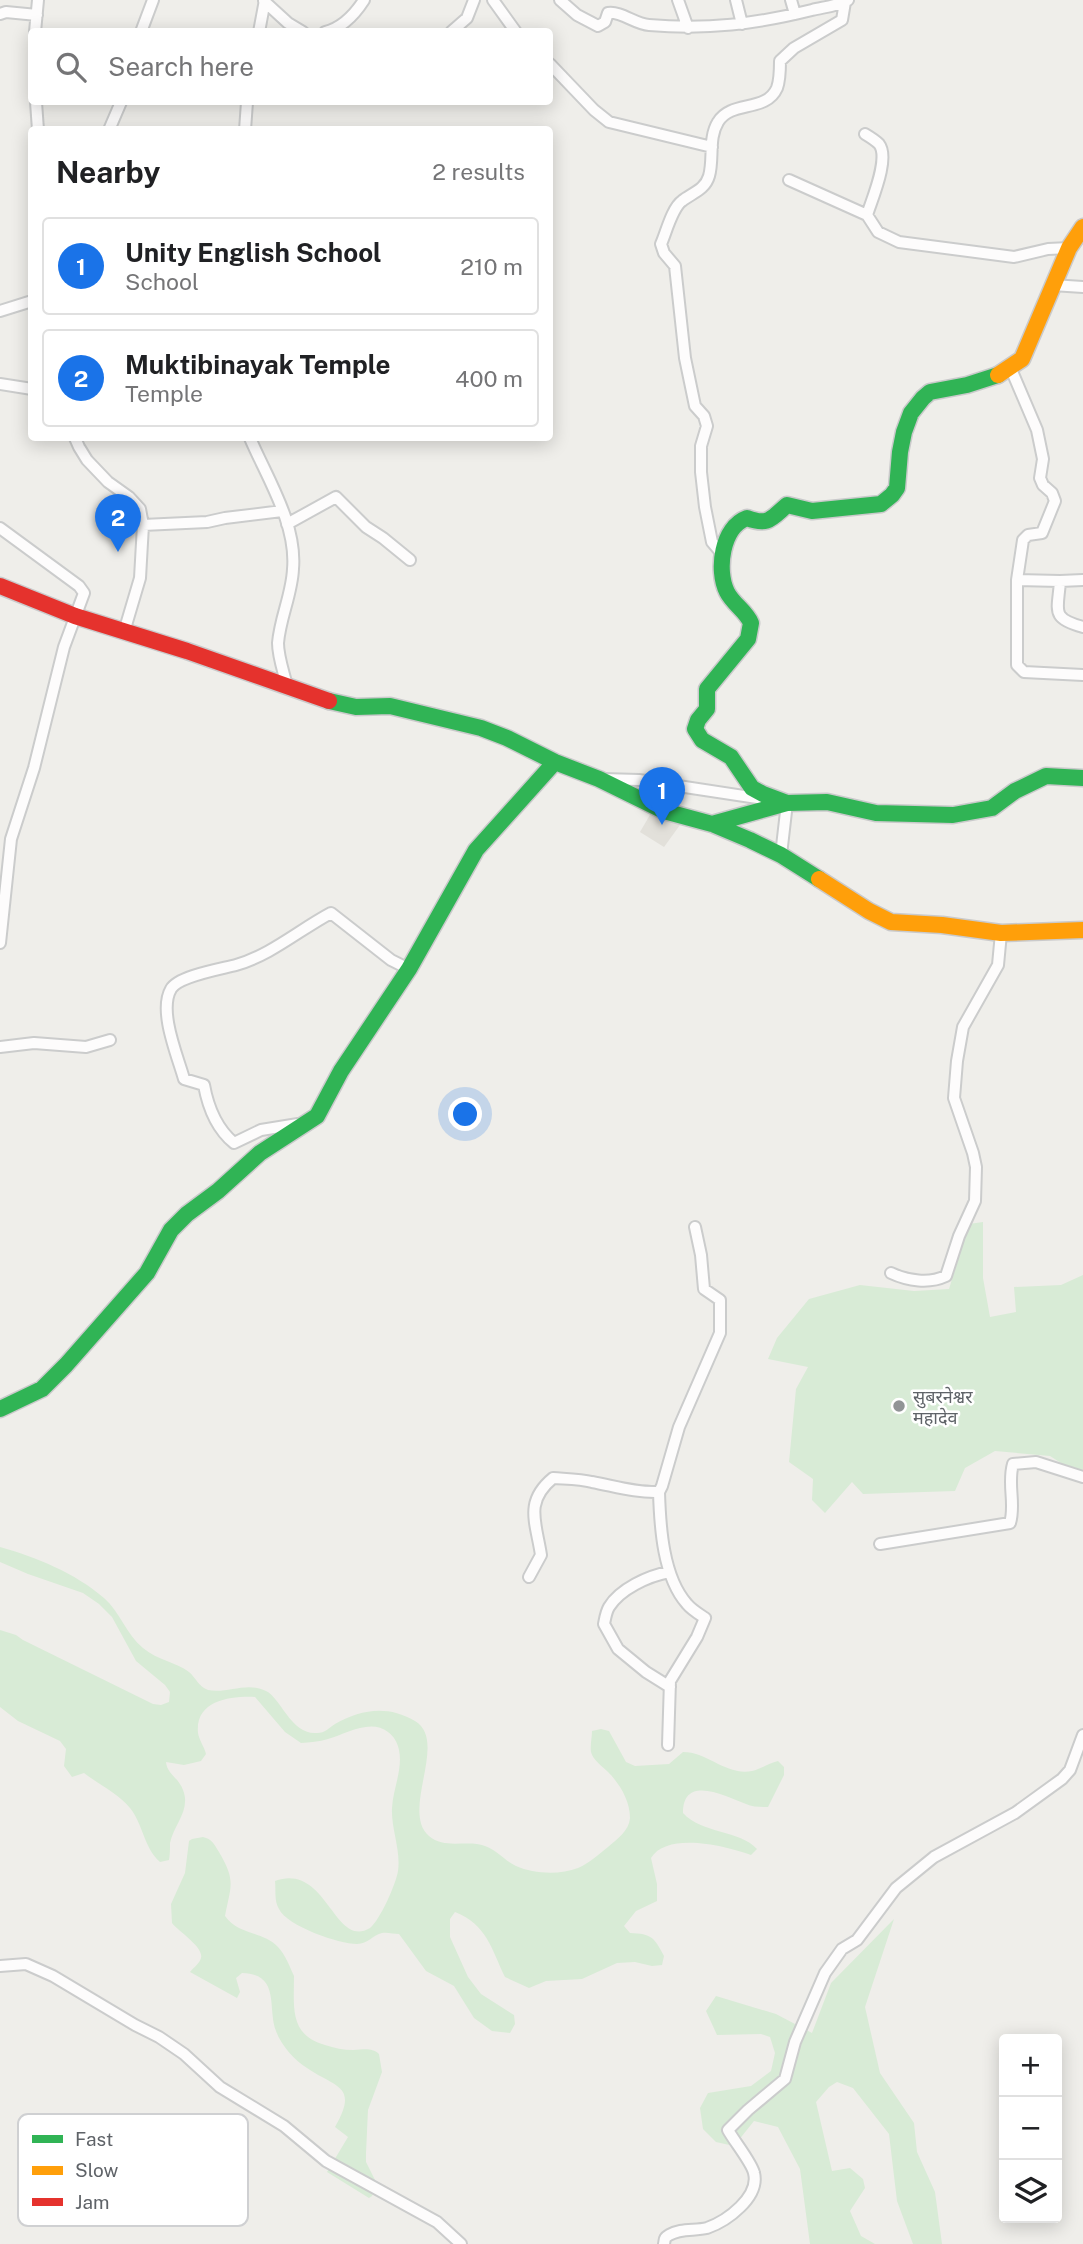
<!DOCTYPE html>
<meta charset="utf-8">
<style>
body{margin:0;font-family:"Public Sans","Noto Sans Devanagari",sans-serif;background:#f2f2f2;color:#202124}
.controls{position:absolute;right:21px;bottom:21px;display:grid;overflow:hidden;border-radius:7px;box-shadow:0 4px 18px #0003}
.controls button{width:63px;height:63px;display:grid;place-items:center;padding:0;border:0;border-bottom:2px solid #e0e0e0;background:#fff;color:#202124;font:35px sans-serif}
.you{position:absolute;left:466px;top:1115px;width:24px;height:24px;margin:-18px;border:5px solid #fff;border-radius:50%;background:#1a73e8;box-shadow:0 0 0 10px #1a73e833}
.badge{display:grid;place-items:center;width:46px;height:46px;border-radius:50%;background:#1a73e8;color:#fff;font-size:23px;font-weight:700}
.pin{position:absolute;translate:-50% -58px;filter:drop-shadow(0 2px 4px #0008)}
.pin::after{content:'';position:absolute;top:37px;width:24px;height:21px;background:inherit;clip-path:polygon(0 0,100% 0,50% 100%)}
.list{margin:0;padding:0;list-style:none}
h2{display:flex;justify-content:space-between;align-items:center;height:91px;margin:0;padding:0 28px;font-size:30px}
h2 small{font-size:23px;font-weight:400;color:#757577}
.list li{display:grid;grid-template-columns:46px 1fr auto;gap:21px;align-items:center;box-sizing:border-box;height:98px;margin:0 14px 14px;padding:0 14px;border:2px solid #e0e0e0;border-radius:7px}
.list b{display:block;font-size:26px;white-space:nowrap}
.list p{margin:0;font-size:23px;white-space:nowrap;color:#757577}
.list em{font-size:23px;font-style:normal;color:#757577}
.icon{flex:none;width:38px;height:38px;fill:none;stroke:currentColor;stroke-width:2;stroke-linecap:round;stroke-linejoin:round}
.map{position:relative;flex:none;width:1083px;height:2244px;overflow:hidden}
.search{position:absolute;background:#fff;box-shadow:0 4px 18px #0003;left:28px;top:28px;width:525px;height:77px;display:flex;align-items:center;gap:18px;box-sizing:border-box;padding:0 24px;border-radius:7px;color:#757577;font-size:26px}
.panel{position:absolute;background:#fff;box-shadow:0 4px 18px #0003;left:28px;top:126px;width:525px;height:315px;border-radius:7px}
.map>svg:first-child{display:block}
.education{fill:#e2e0da}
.green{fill:#d8ebd6}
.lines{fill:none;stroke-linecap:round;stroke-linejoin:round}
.street-casing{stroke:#cbcccc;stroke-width:14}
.fast-casing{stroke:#cacacb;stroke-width:19}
.slow-casing{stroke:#cacacb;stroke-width:19}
.jam-casing{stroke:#cacacb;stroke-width:19}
.street{stroke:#fdfcfc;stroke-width:10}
.fast{stroke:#30b455;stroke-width:16}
.slow{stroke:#ff9f0a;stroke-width:16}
.jam{stroke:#e5322d;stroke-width:16}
.poi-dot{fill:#919496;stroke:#fff;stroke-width:2.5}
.labels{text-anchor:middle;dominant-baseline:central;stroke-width:5;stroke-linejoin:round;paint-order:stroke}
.poi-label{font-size:18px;fill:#5f6368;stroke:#fff;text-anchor:start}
.key{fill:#fff;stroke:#cfd0d2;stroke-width:2}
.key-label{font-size:19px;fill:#5f6368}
</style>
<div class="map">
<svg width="1083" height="2244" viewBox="0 0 1083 2244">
<rect width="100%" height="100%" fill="#efeeea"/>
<!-- education -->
<path class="education" d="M654,808L685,818L664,847L640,832Z"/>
<!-- green -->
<path class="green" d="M983,1222V1278L990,1317L1016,1312L1014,1287L1061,1285L1083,1275V1477L1050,1456L995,1451L965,1468L955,1491L863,1494L852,1482L825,1513L812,1500L813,1479L789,1462L796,1389L808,1367L768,1359L777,1338L809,1299L860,1285L914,1291L949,1289L969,1224Z
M0,1547C36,1557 75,1573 104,1598C120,1612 126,1634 143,1648C157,1660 176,1662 189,1672C196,1678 199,1687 208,1690C227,1694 247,1681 266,1691C281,1698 291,1735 317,1733C325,1733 329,1728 335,1724C361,1709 388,1705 415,1721C449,1741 400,1811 429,1836C445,1850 468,1839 485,1846C497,1850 505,1861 516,1866C534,1874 560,1875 578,1868C588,1864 599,1854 608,1847C617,1839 629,1831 630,1818C630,1801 620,1784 608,1772C602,1766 593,1760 591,1752C590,1746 592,1737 592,1731L601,1729L609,1731L626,1762L635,1766L669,1764L683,1752C708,1752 726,1776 752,1771C761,1769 769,1763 778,1761L784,1767V1775L768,1807C761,1807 752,1807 746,1804C727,1797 683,1773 683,1813C702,1834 740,1830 757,1849L751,1855C727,1846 667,1831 651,1858L657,1884V1901L636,1911L624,1926L630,1933C652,1934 654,1937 664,1956L662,1965L652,1966L635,1962L617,1963L582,1979L546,1981L529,1988L505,1977C491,1948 487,1925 455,1912L450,1919V1937L468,1977L481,1994L514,2015L515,2024L510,2033L492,2031L474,2018L454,1986L426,1971L399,1934C394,1934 387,1932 382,1933C373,1935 368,1944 357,1944C339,1944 287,1926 279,1909C274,1901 276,1890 275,1881C327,1862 334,1950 370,1928C380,1920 396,1884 398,1871C401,1850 391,1829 392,1808C393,1789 403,1769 399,1750C398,1744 394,1736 388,1732C371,1718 345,1734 328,1739C319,1742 310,1742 301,1743L285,1732L255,1697C231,1696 195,1700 198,1733C199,1740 204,1746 206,1754L201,1761L184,1765L166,1762C167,1774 179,1778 183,1790C191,1810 174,1824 170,1843C170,1849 170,1855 169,1860L160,1862C144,1848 143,1824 130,1808C120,1795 97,1783 84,1773L72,1777L64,1766L66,1749L60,1741L18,1721L0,1707V1630L16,1635L23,1640L153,1704L161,1705L169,1702L170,1692L165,1685L136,1661L112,1617L99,1604L83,1593L28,1574L0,1562Z
M203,1837C212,1839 214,1844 219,1852C236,1881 231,1885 225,1916C238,1935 263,1931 278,1947C285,1954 290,1967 294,1976C294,2007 289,2035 325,2045C334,2048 344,2050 353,2050C363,2050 371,2047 379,2054L382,2072L368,2110L366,2153V2162L377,2184L372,2196L369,2198L327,2172L348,2137L335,2127C359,2085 336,2088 307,2068C294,2060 281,2045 276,2031C267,2008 281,1974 242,1973L236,1978L240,1992L237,1998L190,1972C193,1968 200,1963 201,1958C204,1947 179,1932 172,1923L171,1904L185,1873L189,1841L192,1839Z
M894,1919L865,2007L880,2073L914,2123L917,2152L935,2192L942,2244H913L897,2201L889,2134L853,2088L837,2082L829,2087L816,2102L832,2171L850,2168L863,2179L865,2188L850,2211L861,2236L875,2244H810L800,2169L778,2127L754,2121L734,2146L716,2142L703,2129L700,2108L708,2093L751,2086L771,2071L775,2053L770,2037L761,2034L717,2035L706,2011L716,1996L776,2014L812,2033L831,1983Z"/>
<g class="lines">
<!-- street casing -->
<g class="street-casing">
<path id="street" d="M493,0L516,32
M560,0L577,15L598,26L605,22L608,13C621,11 635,24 649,25C707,30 756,24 812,10C824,7 837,6 848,0
M678,0L688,28
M736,0L742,24
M791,0L795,14
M264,1L288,23L303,32
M0,14L6,12L37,15
M35,32L38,0
M141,32L153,0
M259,32L265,0
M325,32C342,28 355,14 364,0
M451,32L467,18L474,0
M550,64L594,110L609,122L712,147
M36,102L38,130
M109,130L121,102
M245,130L247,102
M865,134C870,137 876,141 879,144C890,158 872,199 867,215
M789,180L867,215L878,232L899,242L1014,257L1048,249L1069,248
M1052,285L1083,287
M0,311L32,301
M1011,369L1037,430L1043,459L1040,478L1043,485L1052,493L1055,501L1042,533L1028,535L1023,540L1017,580L1060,581
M0,384L32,389
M75,438L79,447L87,460L108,482L129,497L140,509L143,525L140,578L124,632
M250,438C267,478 297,524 293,569C292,594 280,618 278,643C278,657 284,673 287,686
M287,524L336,497L366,527L383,538L410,560
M143,525L207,522L225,518L282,511
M0,528L79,586L84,593L64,647L34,768L11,839L0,943
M723,555L712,542L705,507L701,472V446L707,426L704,416L695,406L685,358L675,266L664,253L661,244C666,233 672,208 682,201C692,193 705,190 709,176C714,159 708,138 718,122C731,100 766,113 777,88C780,80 780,70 780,61L794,48L842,20L845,2
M1017,580V665L1024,672L1083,675
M1083,580L1060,581C1058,611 1050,618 1083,627
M603,779L639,780L764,799
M781,855L787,803L783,802
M0,1047L34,1043L86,1047L110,1040
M298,1124L261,1130L234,1143C217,1129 208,1107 204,1085L184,1079C178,1057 158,1011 171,989C178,976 221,969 236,965C271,955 299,930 331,913L391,960L409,969
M891,1273C908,1281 929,1284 946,1276L959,1236L975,1201L976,1167L973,1153L954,1098L957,1061L963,1027L998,965L1001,933
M659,1492C660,1527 663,1577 687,1604C692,1610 699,1614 705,1618L697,1637L670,1681L668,1745
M880,1544L1010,1523C1016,1504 1007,1484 1013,1464L1036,1462L1083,1477
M669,1572C648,1576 620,1589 609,1607C606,1612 605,1619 604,1624L618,1649L646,1672L670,1687
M529,1577L541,1555C536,1522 524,1502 553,1478C566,1479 580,1479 592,1482C614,1486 636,1493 659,1492L662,1486L679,1427L720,1333V1300L704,1289L701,1255L695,1227
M0,1966L26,1964L53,1976L135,2025L159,2037L184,2054L220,2087L284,2126L326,2161L437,2222L461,2244
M664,2244C665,2239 664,2238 669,2235C680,2228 695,2231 707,2228C727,2221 760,2197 754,2173C752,2163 734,2141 728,2130L748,2110L785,2079L795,2042L825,1973L842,1949L857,1940L896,1888L934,1857L1015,1813L1062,1779L1070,1770L1083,1735"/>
</g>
<!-- fast casing -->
<g class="fast-casing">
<path id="fast" d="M329,701L356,707L390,706L481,728L507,738L555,762L599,779L664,811L712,824L750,840L781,855L819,879
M787,803L763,794L752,788L731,757L702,740L695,729L698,720L707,709V689L748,639L751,623C746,611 733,604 727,592C716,570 722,527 747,518C768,526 771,519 787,505L812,511L881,504L892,495L897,488L900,452L904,432L911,413L923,398L930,392L967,385L998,375
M712,824L787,803L827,802L876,813L953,815L992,808L1015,791L1046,776L1083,778
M0,1409L42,1389L66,1365L147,1273L171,1230L187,1214L218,1191L260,1153L317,1116L341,1071L409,969L476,850L555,762"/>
</g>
<!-- slow casing -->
<g class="slow-casing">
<path id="slow" d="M998,375L1022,359L1069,248L1083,227
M819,879L869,911L891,922L942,925L1001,933L1083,930"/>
</g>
<!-- jam casing -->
<g class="jam-casing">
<path id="jam" d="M0,586L75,616L187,651L329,701"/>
</g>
<!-- street -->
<use href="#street" class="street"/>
<!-- fast -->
<use href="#fast" class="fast"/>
<!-- slow -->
<use href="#slow" class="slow"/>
<!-- jam -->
<use href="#jam" class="jam"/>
</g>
<!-- markers -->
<circle class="poi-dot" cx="899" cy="1406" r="7"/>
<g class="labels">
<!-- poi labels -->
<g class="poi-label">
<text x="913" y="1396">सुबरनेश्वर<tspan x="913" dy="21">महादेव</tspan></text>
</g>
</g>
<!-- legend -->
<rect x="18" y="2114" width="230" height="112" rx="10" class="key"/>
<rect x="32" y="2135" width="31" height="8" fill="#30b455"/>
<rect x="32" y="2166" width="31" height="9" fill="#ff9f0a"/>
<rect x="32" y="2198" width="31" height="8" fill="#e5322d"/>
<g class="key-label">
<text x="75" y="2146">Fast</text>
<text x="75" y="2177">Slow</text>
<text x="75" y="2209">Jam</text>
</g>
</svg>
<div class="controls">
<button>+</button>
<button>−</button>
<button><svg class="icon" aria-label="layers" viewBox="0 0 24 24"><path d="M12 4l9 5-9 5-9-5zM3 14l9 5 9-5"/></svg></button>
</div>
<div class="you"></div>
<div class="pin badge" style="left:662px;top:825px">1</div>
<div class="pin badge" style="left:118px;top:552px">2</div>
<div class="search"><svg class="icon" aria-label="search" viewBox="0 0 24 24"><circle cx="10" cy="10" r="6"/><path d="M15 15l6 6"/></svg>Search here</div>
<section class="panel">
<h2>Nearby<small>2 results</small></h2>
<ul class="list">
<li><span class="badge">1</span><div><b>Unity English School</b><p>School</p></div><em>210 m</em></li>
<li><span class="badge">2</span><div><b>Muktibinayak Temple</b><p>Temple</p></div><em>400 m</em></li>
</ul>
</section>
</div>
